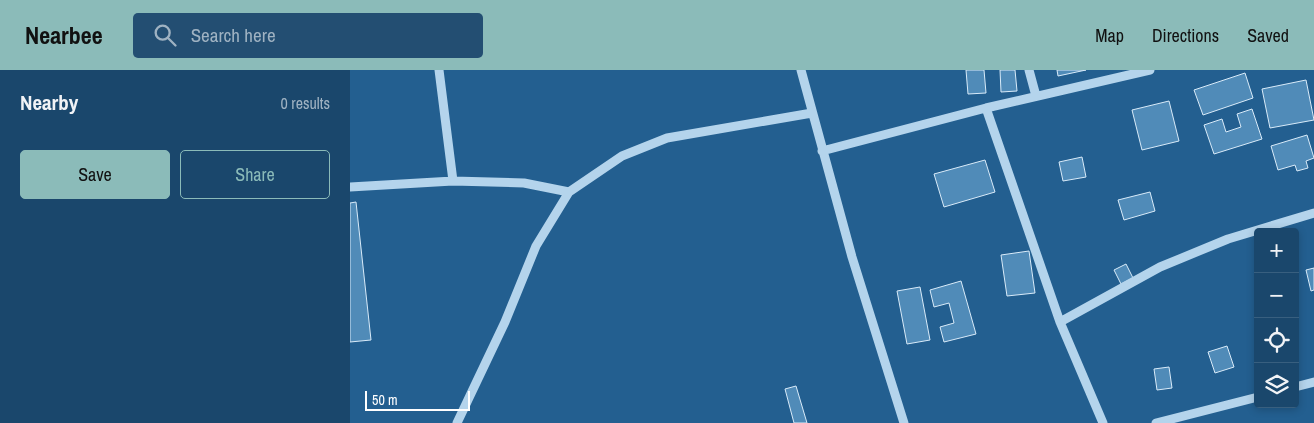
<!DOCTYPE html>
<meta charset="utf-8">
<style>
body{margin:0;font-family:"Archivo Narrow",sans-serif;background:#234e72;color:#f1f3f6}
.controls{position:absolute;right:15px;bottom:15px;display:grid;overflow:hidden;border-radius:5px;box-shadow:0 2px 8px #0003}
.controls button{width:45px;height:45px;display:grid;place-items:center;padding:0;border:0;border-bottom:1px solid #385f7f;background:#1a476c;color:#f1f3f6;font:25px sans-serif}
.scale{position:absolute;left:15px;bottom:12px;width:105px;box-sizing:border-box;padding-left:5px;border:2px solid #fff;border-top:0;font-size:14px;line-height:18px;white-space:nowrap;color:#fff;-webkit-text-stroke:4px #235f90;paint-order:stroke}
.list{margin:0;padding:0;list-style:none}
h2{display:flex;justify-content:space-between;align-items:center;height:65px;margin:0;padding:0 20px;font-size:21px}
h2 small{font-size:16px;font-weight:400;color:#9fb2c2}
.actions{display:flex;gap:10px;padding:15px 20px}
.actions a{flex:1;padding:11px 0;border:1px solid #8bbbb9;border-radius:5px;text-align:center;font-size:18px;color:#8bbbb9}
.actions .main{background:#8bbbb9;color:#111}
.icon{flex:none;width:28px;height:28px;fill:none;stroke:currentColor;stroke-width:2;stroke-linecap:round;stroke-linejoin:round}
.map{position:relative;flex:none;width:964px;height:353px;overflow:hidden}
header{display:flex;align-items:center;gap:30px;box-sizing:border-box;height:70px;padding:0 25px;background:#8bbbb9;color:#111}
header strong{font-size:24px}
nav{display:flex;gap:28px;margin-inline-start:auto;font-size:18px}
.search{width:350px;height:45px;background:#234e72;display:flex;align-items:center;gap:12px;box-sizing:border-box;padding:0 18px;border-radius:5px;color:#9fb2c2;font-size:19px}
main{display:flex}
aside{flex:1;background:#1a476c}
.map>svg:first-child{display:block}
.building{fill:#508bb8;stroke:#d9ebf9}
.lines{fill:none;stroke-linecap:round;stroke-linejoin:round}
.minor{stroke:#b4d4ec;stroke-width:9}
</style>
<header>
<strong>Nearbee</strong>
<div class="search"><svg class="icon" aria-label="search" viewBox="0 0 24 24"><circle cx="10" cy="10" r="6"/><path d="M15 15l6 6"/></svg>Search here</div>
<nav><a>Map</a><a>Directions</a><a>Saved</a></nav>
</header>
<main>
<aside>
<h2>Nearby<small>0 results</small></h2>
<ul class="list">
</ul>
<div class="actions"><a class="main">Save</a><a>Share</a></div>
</aside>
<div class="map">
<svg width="964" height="353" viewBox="0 0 964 353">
<rect width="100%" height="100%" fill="#235f90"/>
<!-- building -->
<path class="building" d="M616,0H634L636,23L618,24Z
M650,0H665L667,21L651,22Z
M707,0H736L708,6Z
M895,3L903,28L853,45L844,20Z
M956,10L964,50L920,58L912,19Z
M819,31L829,71L792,80L782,40Z
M902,39L912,69L864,84L854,55L872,49L876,62L891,57L887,44Z
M957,65L964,88L956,91L958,98L947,101L945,95L928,100L921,76Z
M732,87L736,107L713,111L709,92Z
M635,90L645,122L594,137L584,104Z
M800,122L805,141L774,150L768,130Z
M6,132L21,270L0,272V133Z
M679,181L685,223L657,226L651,185Z
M776,194L783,208L771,214L764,200Z
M964,198V220L961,221L956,200Z
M611,211L626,264L594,272L590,257L604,253L599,233L584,237L580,220Z
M570,217L580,270L557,274L547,221Z
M877,276L884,297L865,303L858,282Z
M819,297L822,318L807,320L804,299Z
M446,316L457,353H444L435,319Z"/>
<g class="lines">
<!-- minor -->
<path class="minor" d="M89,0L103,111
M451,0L502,187L554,353
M679,0L686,26
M636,38L710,252L753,353
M472,81L636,38L800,0
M0,117L103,111L174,113L219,122
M710,252L810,197L878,169L964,143
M945,317L964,312
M107,353L155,252L186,176L219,122L272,86L317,68L462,43
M806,353L908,327"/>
</g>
</svg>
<div class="controls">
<button>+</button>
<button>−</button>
<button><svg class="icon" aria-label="locate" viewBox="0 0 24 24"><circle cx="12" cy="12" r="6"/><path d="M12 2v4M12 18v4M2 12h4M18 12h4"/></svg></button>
<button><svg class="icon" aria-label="layers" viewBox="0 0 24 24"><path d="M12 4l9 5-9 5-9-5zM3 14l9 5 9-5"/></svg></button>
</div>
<div class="scale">50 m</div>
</div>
</main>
